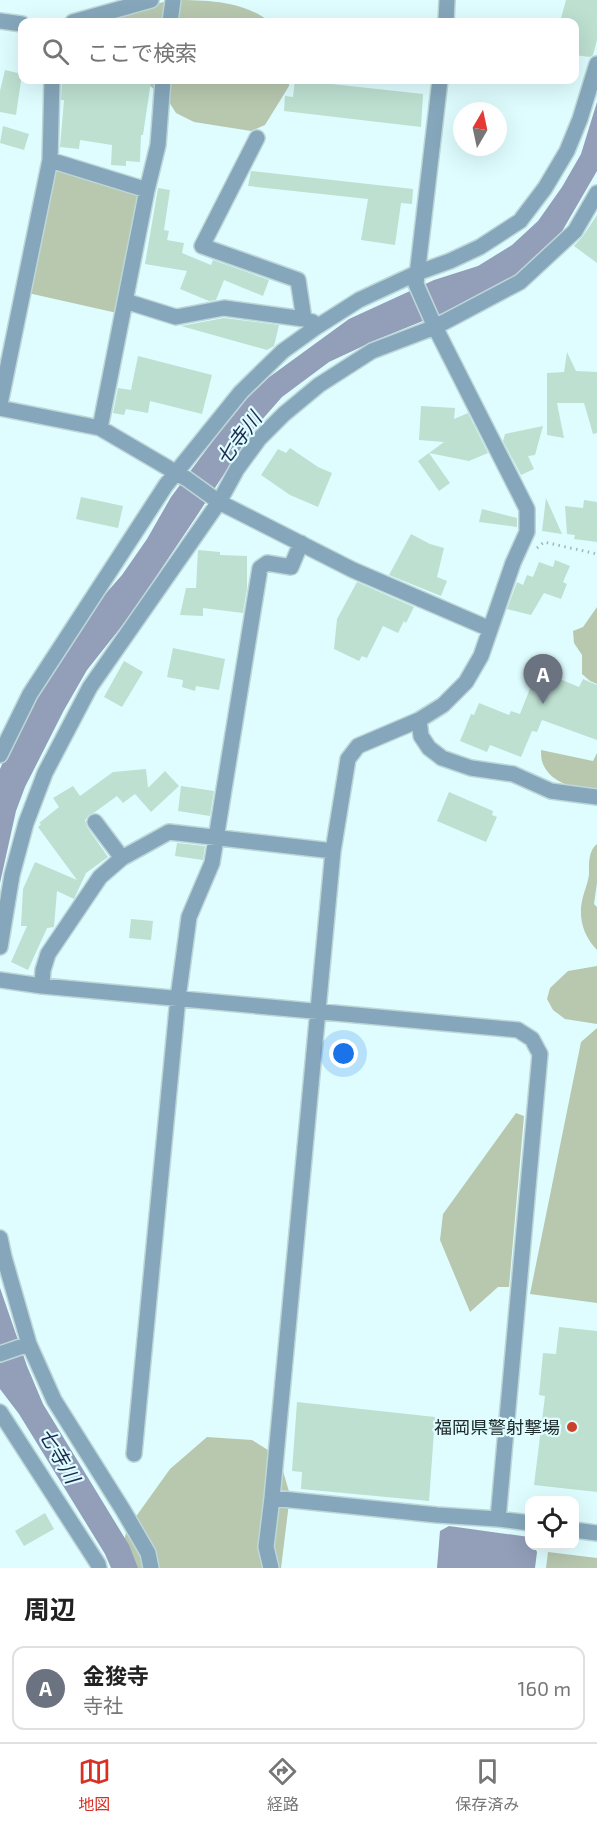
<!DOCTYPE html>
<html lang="ja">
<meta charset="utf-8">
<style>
body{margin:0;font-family:"Exo 2","Noto Sans JP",sans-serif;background:#f2f2f2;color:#222}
.controls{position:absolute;right:18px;bottom:18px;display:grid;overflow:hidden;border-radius:12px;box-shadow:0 6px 24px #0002}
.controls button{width:54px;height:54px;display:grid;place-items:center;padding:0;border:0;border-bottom:2px solid #e0e0e0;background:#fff;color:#222;font:30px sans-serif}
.compass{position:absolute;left:453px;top:102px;width:54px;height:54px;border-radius:50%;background:#fff;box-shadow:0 6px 24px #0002;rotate:9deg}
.you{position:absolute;left:344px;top:1054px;width:21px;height:21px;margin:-15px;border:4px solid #fff;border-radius:50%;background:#1a73e8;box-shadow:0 0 0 9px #1a73e833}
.badge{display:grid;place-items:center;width:39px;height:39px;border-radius:50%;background:#d93025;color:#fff;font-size:20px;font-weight:700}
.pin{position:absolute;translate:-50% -50px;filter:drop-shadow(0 2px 3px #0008)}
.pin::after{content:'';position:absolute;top:32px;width:21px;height:18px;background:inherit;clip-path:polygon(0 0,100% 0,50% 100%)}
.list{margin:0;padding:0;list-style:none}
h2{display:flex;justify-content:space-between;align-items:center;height:78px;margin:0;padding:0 24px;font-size:26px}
h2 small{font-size:20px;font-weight:400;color:#767676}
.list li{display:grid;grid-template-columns:39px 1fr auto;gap:18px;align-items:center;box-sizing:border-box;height:84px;margin:0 12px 12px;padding:0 12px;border:2px solid #e0e0e0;border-radius:12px}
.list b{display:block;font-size:22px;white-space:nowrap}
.list p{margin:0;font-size:20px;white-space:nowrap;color:#767676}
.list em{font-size:20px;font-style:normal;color:#767676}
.icon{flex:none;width:33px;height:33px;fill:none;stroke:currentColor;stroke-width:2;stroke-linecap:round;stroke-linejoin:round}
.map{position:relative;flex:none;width:597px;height:1568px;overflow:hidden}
.search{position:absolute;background:#fff;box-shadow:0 6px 24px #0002;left:18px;right:18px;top:18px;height:66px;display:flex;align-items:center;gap:15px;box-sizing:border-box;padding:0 21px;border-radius:12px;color:#767676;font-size:22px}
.sheet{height:174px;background:#fff}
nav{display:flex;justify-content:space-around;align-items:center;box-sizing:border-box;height:84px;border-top:2px solid #e0e0e0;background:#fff;font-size:16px;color:#767676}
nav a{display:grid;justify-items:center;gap:3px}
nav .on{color:#d93025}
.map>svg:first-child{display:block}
.green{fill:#b8c8af}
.water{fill:#939eb9}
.building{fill:#bde0d1}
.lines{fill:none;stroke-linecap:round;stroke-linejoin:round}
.minor-casing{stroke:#bdd7d9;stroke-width:18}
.path{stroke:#9fb7b9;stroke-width:3;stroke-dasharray:1.5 4.5;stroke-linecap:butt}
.minor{stroke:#86a7bb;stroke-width:15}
.poi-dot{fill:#cc4127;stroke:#dffdff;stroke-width:2}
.labels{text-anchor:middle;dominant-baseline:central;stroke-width:4.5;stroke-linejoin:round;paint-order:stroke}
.poi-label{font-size:18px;fill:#202b2c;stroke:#dffdff;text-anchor:end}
.water-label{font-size:20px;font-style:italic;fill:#1d294f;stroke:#dffdff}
</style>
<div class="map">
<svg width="597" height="1568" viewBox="0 0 597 1568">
<rect width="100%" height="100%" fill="#dffdff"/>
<!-- green -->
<path class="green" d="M170,0C205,0 242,0 270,22H96Z
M140,80H289V86L265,125L251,131L194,122L176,113L169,102L149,85Z
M54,168L140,195L117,313L28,293Z
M597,607V684L590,681L582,674V655L574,643L573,631L583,627Z
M541,750L593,761L597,753V793C578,789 551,784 543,764C541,760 541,754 541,750Z
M597,844V883L594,904L597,907V950C582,934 577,915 584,893C586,887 588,881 589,875C589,864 588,851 597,844Z
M597,966V1024L565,1019L553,1010L547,999L550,988L568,971Z
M597,1028V1303L530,1294L581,1042Z
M516,1113L524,1116L509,1287H498L470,1312L440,1240L443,1214Z
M207,1437L252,1440L279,1457L290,1495L281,1568H117L127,1529L170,1469Z
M548,1552L597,1558V1568H546Z"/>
<!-- water -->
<path class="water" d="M597,102V171L561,233L518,274L445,312L376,340L329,362L282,397L252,431L196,517L129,617L87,670L64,710L25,787L16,811L0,883V769L3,762L49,674L93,608L122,575L147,539L171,497L239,406L268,378L349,319L434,280L478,266L512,245L538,221L562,187L581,154Z
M0,1288L27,1366L43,1404L129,1545L138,1568H111L105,1554L19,1414L0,1389Z
M449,1526L529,1537L530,1546H534L537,1552L535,1568H437L440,1531Z"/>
<!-- building -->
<path class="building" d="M566,0H597V40L593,55L590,57L574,55V22H560Z
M5,70L22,74L16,115L0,112V91Z
M62,80H142L151,81L143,135H141L140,162L126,161V166L111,165L112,145L80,140L79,149L60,147L64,100H61Z
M295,80L423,94L421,127L284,111L285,96L293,97Z
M3,126L29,134L24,150L0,143Z
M251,171L413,189L412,204L401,203L395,245L361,240L368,199L248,186Z
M158,188L170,190L164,230L169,231L167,240L184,243L182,253L211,265L213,260L269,280L263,296L224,280L216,300L209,301L180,289L187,271L145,264Z
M597,215V263L574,246L583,236Z
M224,318L279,325L274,346L267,350L181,326Z
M567,352L576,371L597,372V433L593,434L584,403H557L564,438L547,435V373L564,372Z
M138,356L212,375L202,414L150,401L148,413L126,409L124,415L113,413L118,388L131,390Z
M421,406L455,408L454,419L468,413L488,453L469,461L429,453L450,483L439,491L418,461L444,442L419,440Z
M543,426L535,455L528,456L534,469L521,475L503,441L505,434Z
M290,448L318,467L332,473L318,507L290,495L261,475L278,449L286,453Z
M81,497L123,506L118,528L76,519Z
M546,498L562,534L542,531Z
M584,500L597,502V542L574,539L575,535L567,534L565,506L583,508Z
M482,509L517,518V527L479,522Z
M411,534L430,544L444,548L437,577L447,581L441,596L389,575Z
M198,550L220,552V555L247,556V588L243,613L203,608V616L180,615L186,588H196Z
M555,560L570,566L563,582L567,584L561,599L544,593L531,615L507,609L517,582L523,585L527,575L533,577L539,562L553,567Z
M357,582L414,607L406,623L404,621L398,633L383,626L367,658L362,656L359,661L334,649L337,619Z
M173,648L225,659L219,690L196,686L195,691L182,687L183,680L167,677Z
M124,661L143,672L122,707L104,697Z
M543,672L579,687L583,679L597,685V740L542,720L537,732L532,731L521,757L490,745L487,752L460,741L471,714L474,715L479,703L509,715L511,711L520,714L531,686L537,688Z
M146,769L148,788L165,771L179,786L151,812L135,794L123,803L117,796L95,812L89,815L85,820L87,827L108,857L86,873L74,899L57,891L54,927L47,928L28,970L11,962L27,926H21L23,889L35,862L77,880L38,827L41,824L39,823L59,807L53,798L73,786L80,796L113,772Z
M181,786L214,791L210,816L178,811Z
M449,792L493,811L492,815L497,817L486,842L437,821Z
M177,843L205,846L203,860L175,856Z
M131,919L153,921L151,940L129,938Z
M559,1327L597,1331V1492L534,1485L545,1396L539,1395L543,1353L556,1354Z
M297,1402L435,1417L429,1501L301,1489L302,1472L292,1471Z
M45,1513L54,1529L24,1546L15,1531Z"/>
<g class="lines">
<!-- minor casing -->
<g class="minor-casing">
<path id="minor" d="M0,21L22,24
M73,22L151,0
M170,22L173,0
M446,22L447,0
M257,138L202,246L298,280L304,319
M50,160L147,190
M125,301L176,317L224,308L304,319L313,322
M0,404L50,160L52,80
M0,408L100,428L187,479L219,502L353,570L490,629
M100,428L147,190L158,145L163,80
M419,720L421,736L429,748L442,758L471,768L513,774L551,791L597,797
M0,755L30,694L166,485L241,392L283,351L315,328L359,300L417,273L450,261L480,247L520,221L545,188L567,151L580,119L597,64
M95,822L122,858
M0,947L12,875L26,823L45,773L90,687L219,502L237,469L259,439L284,414L319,385L372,351L435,327L520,282L575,231L597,193
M0,980L42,986L518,1030L532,1039L540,1054L498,1519
M42,986L43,970L48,954L100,877L122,858L169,832L333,851
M0,1238L4,1257L29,1344L54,1400L123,1510L148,1553L151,1568
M0,1354L29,1344
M0,1412L98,1564L99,1568
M134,1454L178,998L189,917L212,863L260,568L267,563L291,567L301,543
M272,1498L437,1515L498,1519L530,1523
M574,1530L597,1533
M271,1568L266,1547L272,1498L333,851L348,759L358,746L419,720L443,705L466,682L481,656L513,563L527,532V509L435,327L416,284L440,80"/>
</g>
<!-- path -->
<path class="path" d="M537,548L544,542L597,554"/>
<!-- minor -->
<use href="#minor" class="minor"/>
</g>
<!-- markers -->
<circle class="poi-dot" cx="572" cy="1427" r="6"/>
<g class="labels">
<!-- poi labels -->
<g class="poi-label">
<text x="560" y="1427">福岡県警射撃場</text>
</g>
<!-- water labels -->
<g class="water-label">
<text transform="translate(238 438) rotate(-53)">七寺川</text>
<text transform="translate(60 1455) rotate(60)">七寺川</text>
</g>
</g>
</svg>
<div class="controls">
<button><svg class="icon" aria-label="locate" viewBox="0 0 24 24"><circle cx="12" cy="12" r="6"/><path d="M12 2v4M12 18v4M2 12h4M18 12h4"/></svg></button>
</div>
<svg class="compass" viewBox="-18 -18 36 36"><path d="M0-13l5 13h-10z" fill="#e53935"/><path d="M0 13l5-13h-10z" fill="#767676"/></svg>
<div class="you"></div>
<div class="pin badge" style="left:543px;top:704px;background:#6b7280">A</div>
<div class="search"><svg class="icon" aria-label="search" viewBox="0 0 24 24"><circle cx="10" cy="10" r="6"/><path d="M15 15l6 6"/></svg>ここで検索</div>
</div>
<section class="sheet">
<h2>周辺<small></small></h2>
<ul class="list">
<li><span class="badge" style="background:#6b7280">A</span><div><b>金狻寺</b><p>寺社</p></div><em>160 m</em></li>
</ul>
</section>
<nav>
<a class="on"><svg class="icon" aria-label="map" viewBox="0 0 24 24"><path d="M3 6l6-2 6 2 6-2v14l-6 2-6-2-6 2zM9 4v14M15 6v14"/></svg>地図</a>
<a><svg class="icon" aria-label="directions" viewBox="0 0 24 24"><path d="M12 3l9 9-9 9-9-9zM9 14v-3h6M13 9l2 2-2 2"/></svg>経路</a>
<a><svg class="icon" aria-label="saved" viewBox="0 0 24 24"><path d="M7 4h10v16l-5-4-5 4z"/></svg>保存済み</a>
</nav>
